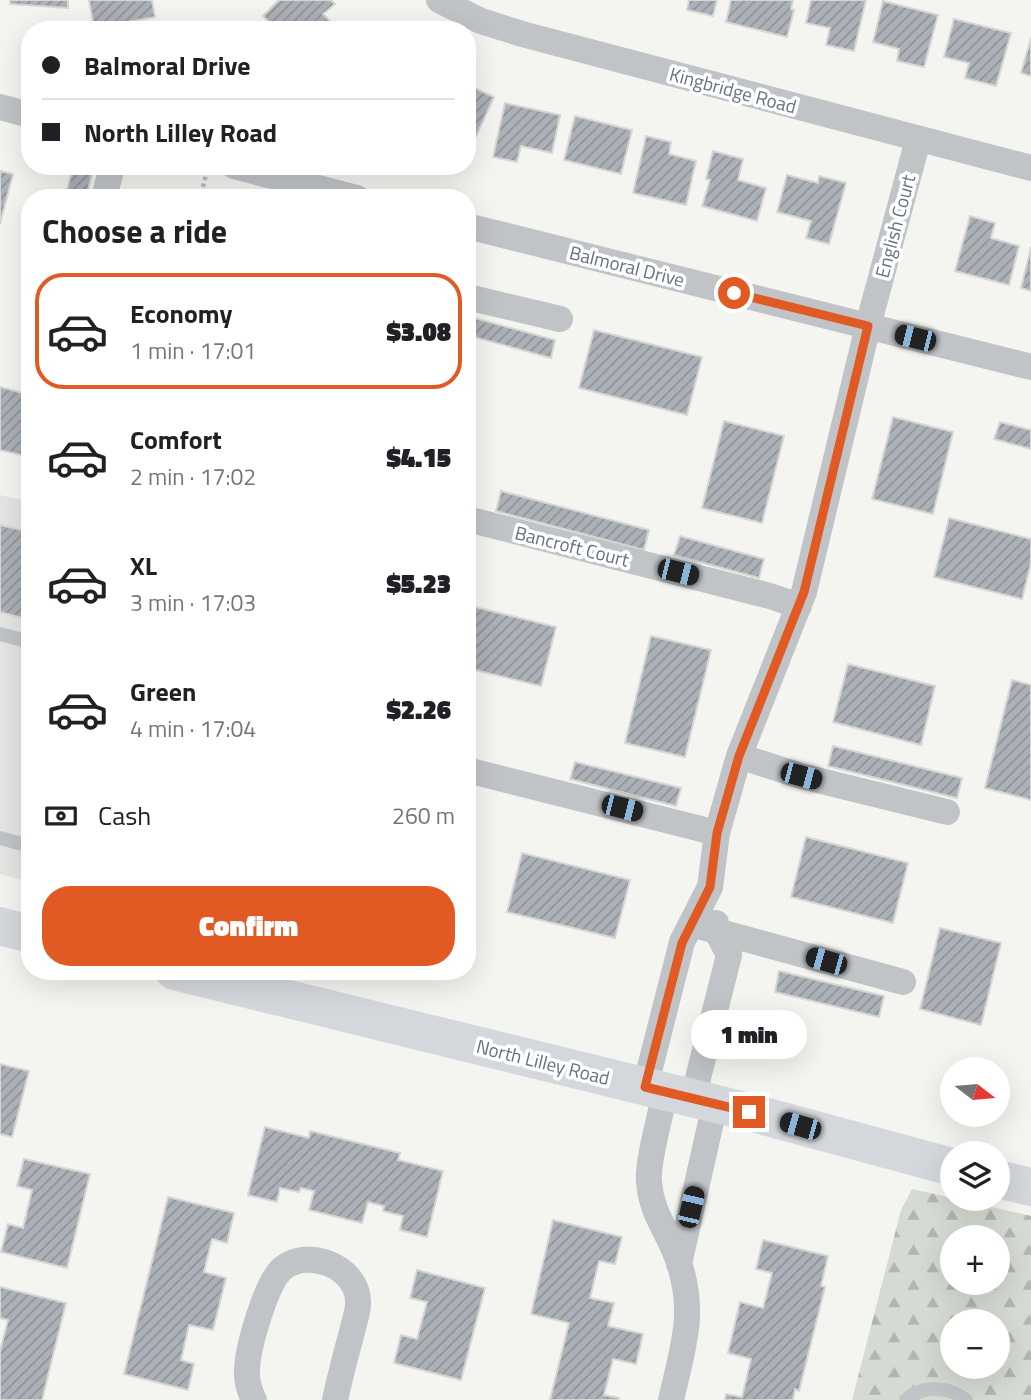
<!DOCTYPE html>
<html lang="en">
<head>
<meta charset="utf-8">
<style>
	body { margin:0; font-family:"Titillium Web",sans-serif; background:#f2f2f2; color:#202124; height:100vh; display:flex; flex-direction:column; font-size:26px; white-space:nowrap }
	* { box-sizing:border-box; margin:0 }
	p { font-size:23px; color:#757577 }
	.icon { flex:none; width:38px; height:38px; fill:none; stroke:currentColor; stroke-width:2; stroke-linecap:round; stroke-linejoin:round }
	.map { position:relative; flex:1; overflow:hidden }
	.side { position:absolute; left:21px; top:189px; width:455px; height:791px; display:flex; flex-direction:column; background:#fff; border-radius:28px; box-shadow:0 7px 28px #0002 }
	.side>* { flex:none }
	.hud { position:absolute; left:21px; top:21px; width:455px; height:154px; border-radius:28px; box-shadow:0 7px 28px #0002; display:grid; align-content:center; height:154px; padding:0 21px; background:#fff }
	.needle { width:46px; rotate:106deg }
	.tools { position:absolute; left:940px; top:1057px; display:grid; gap:14px }
	.tools a { display:grid; place-items:center; width:70px; height:70px; border-radius:50%; background:#fff; box-shadow:0 7px 28px #0002; font-size:35px }
	.end { position:absolute; width:32px; height:32px; margin:-16px; border:9px solid #e15a24; background:#fff; box-shadow:0 0 0 4px #fff }
	.from { border-radius:50% }
	.bubble { position:absolute; height:49px; border-radius:24px; background:#fff; box-shadow:0 7px 28px #0002; font-size:23px; font-weight:800; line-height:49px; text-align:center }
	.car { position:absolute; width:21px; height:42px; margin:-21px -10px; border-radius:9px; box-shadow:0 0 5px 2px #0007; background:linear-gradient(#222 24%,#8ab4d8 0 40%,#222 0 76%,#8ab4d8 0 86%,#222 0) }
	.hud b { display:flex; align-items:center; gap:24px; height:66px; font-size:26px }
	.hud b+b { border-top:2px solid #e0e0e0 }
	.hud i { width:18px; height:18px; background:#202124 }
	ul { padding:0; list-style:none }
	li { display:flex; align-items:center; gap:21px; height:116px; margin:0 14px 10px; padding:0 7px; border:4px solid transparent; border-radius:28px }
	li div { flex:1 }
	li b { display:block; font-size:26px }
	li em { font-style:normal; font-weight:800 }
	li.current { border-color:#e15a24 }
	li>.icon { width:63px; height:63px; stroke-width:1.5 }
	h2 { padding:0 21px; font-size:32px; line-height:84px }
	.pay { display:flex; align-items:center; gap:18px; height:77px; padding:0 21px; font-size:26px }
	.pay p { margin-inline-start:auto }
	.button { display:flex; gap:14px; margin-top:auto; padding:14px 21px }
	.button a { flex:1; height:80px; border-radius:28px; background:#e15a24; color:#fff; font-size:28px; font-weight:800; line-height:80px; text-align:center }
	.map>svg:first-child { display:block }
</style>
</head>
<body>
<div class="map">
<svg width="1031" height="1400" viewBox="0 0 1031 1400">
	<defs>
		<pattern id="forest-firs" width="22" height="20" patternUnits="userSpaceOnUse" patternTransform="scale(1.75)"><rect width="22" height="20" fill="#d5dbd2"/><path d="M5 1l3.5 6h-7zM16 11l3.5 6h-7z" fill="#b0b6b0"/></pattern>
		<pattern id="building-hatch" width="6" height="6" patternUnits="userSpaceOnUse" patternTransform="scale(1.75)"><rect width="6" height="6" fill="#abb1b7"/><path d="M-1 1l2-2M0 6l6-6M5 7l2-2" fill="none" stroke="#8f949a"/></pattern>
	</defs>
	<rect width="100%" height="100%" fill="#f4f5f1"/>
	<path fill="#e5e6e4" d="M0,495L30,502V882L0,874Z"/>
	<path fill="url(#forest-firs)" fill-rule="evenodd" d="M912,1189L1031,1216V1400H852L901,1210ZM952,1237H998V1283H952ZM952,1321H998V1367H952Z"/>
	<path fill="url(#building-hatch)" stroke="#d6d6d3" stroke-width="2" d="M10,0H68V8L10,4Z
		M89,0H152L155,17L94,28Z
		M279,0H331L335,4L323,14L339,30H277L263,16Z
		M689,0H717L713,16L687,10Z
		M731,0H793L791,9L794,10L787,37L726,22Z
		M811,0H866L854,51L826,45L830,28L806,23Z
		M883,1L938,15L924,67L897,61L899,49L873,42Z
		M954,19L1011,33L996,86L965,78L969,63L944,57Z
		M1031,38V76L1021,73Z
		M468,85L494,97L467,156V87Z
		M505,103L560,115L552,153L521,146L517,162L493,157Z
		M575,116L632,130L621,174L564,160Z
		M646,136L671,142L669,154L696,161L686,205L633,193Z
		M713,151L743,159L738,180L766,188L757,221L702,206L710,180L706,179Z
		M73,166H94L86,198H65Z
		M0,171L13,174L0,224Z
		M787,175L818,183L819,176L846,183L829,244L806,238L811,221L777,212Z
		M970,216L995,223L991,238L1019,246L1009,285L955,271Z
		M1031,247V291L1021,288Z
		M467,316L555,340L551,358L467,335Z
		M594,330L702,357L687,415L579,388Z
		M0,387L30,395V457L0,450Z
		M893,417L953,432L933,514L872,499Z
		M724,421L784,436L762,523L702,508Z
		M1000,422L1031,430V449L994,439Z
		M501,491L649,530L644,550L496,511Z
		M949,518L1031,539V563L1022,599L934,577Z
		M0,525L30,532V620L0,612Z
		M680,536L764,559L759,578L674,555Z
		M467,605L556,627L541,686L467,668Z
		M651,636L711,650L685,757L625,743Z
		M848,664L935,686L921,745L833,722Z
		M1012,680L1031,685V800L985,788Z
		M833,746L962,778L957,798L828,766Z
		M575,762L681,788L676,806L570,779Z
		M806,837L908,863L893,923L791,897Z
		M522,853L630,880L615,938L507,912Z
		M940,928L1001,943L981,1025L920,1009Z
		M779,971L884,996L879,1017L775,992Z
		M0,1064L29,1071L12,1137L0,1134Z
		M265,1127L309,1138L310,1131L400,1153L398,1160L443,1171L427,1237L400,1230L403,1216L383,1211L384,1206L368,1202L362,1223L309,1210L314,1191L301,1188L299,1192L280,1188L277,1202L248,1195Z
		M24,1159L90,1174L67,1268L1,1252L8,1224L23,1228L32,1190L17,1186Z
		M168,1197L234,1213L227,1243L212,1239L204,1272L226,1278L213,1330L189,1325L181,1360L194,1364L188,1390L124,1374Z
		M553,1220L622,1237L615,1264L599,1261L590,1298L614,1303L608,1326L643,1334L636,1364L613,1359L604,1395L619,1398L618,1400H550L569,1323L531,1314Z
		M763,1240L828,1256L821,1286L825,1287L799,1391L795,1389L793,1400H725L726,1394L742,1397L751,1359L728,1353L740,1302L763,1308L772,1273L756,1269Z
		M417,1270L485,1288L461,1380L394,1363L401,1335L417,1339L427,1302L410,1298Z
		M0,1287L66,1303L42,1400H0V1351L8,1320L0,1318Z"/>
	<g fill="none" stroke-linecap="round" stroke-linejoin="round">
		<path stroke="#babcbe" stroke-width="4.5" stroke-dasharray="3.5 3.5" stroke-linecap="butt" d="M203,187L207,170"/>
		<path stroke="#c0c4c7" stroke-width="14" d="M0,634L30,642
			M0,838L30,846
			M906,1400C922,1385 949,1386 966,1400"/>
		<path stroke="#c0c4c7" stroke-width="26" d="M439,0L481,21L522,34L1031,168
			M0,107L30,115
			M234,166L357,198
			M104,198L112,166
			M467,226L1031,367
			M467,297L560,319
			M872,311L918,140
			M467,519L770,596L799,606
			M739,756L801,776L947,812
			M467,770L717,833
			M691,924L903,982
			M645,1087L682,942L710,887L717,833L739,756L804,592L868,326
			M665,1092C661,1115 647,1161 649,1182C651,1212 667,1230 677,1257C697,1311 683,1347 671,1400
			M693,1098L729,955L717,932L716,923
			M679,1264L715,1104
			M254,1400C249,1390 246,1380 247,1369C248,1347 266,1282 283,1268C308,1248 356,1266 358,1300C359,1310 354,1322 352,1332C346,1354 340,1377 335,1400"/>
		<path stroke="#d4d8dc" stroke-width="38" d="M0,926L30,934
			M174,971L749,1112L952,1167
			M998,1179L1031,1187"/>
	</g>
	<g fill="none" stroke-linecap="round" stroke-linejoin="round">
		<path stroke="#e15a24" stroke-width="9" d="M734,293L868,326L804,592L739,756L717,833L710,887L682,943L645,1087L749,1112"/>
	</g>
	<g text-anchor="middle" stroke-width="7" stroke-linejoin="round" paint-order="stroke">
		<g font-size="19" fill="#647382" stroke="#fff">
			<text transform="translate(733 90) rotate(15)" y="7">Kingbridge Road</text>
			<text transform="translate(895 226) rotate(-75)" y="7">English Court</text>
			<text transform="translate(627 266) rotate(14)" y="7">Balmoral Drive</text>
			<text transform="translate(572 546) rotate(14)" y="7">Bancroft Court</text>
			<text transform="translate(543 1062) rotate(14)" y="7">North Lilley Road</text>
		</g>
	</g>
</svg>
<div class="tools">
<a><svg class="needle" viewBox="-14 -14 28 28"><path d="M0-13l5 13h-10z" fill="#e53935"/><path d="M0 13l5-13h-10z" fill="#757577"/></svg></a>
<a><svg class="icon" aria-label="layers" viewBox="0 0 24 24"><path d="M12 4l9 5-9 5-9-5zM3 14l9 5 9-5"/></svg></a>
<a>+</a>
<a>−</a>
</div>
<i class="end from" style="left:734px;top:293px"></i>
<i class="end" style="left:749px;top:1112px"></i>
<div class="bubble" style="left:691px;top:1010px;width:116px">1 min</div>
<i class="car" style="left:915px;top:338px;rotate:284deg"></i>
<i class="car" style="left:678px;top:572px;rotate:104deg"></i>
<i class="car" style="left:801px;top:776px;rotate:105deg"></i>
<i class="car" style="left:622px;top:808px;rotate:104deg"></i>
<i class="car" style="left:826px;top:961px;rotate:286deg"></i>
<i class="car" style="left:800px;top:1126px;rotate:286deg"></i>
<i class="car" style="left:691px;top:1207px;rotate:13deg"></i>
<div class="hud">
<b><i class="from"></i>Balmoral Drive</b>
<b><i></i>North Lilley Road</b>
</div>
<section class="side">
<h2>Choose a ride</h2>
<ul>
<li class="current"><svg class="icon" aria-label="car" viewBox="0 0 24 24"><path d="M5 17H2v-5l4-1 3-4h7l3 4 3 1v5h-3M9 17h6M6 11h13"/><circle cx="7" cy="17" r="2"/><circle cx="17" cy="17" r="2"/></svg><div><b>Economy</b><p>1 min · 17:01</p></div><em>$3.08</em></li>
<li><svg class="icon" aria-label="car" viewBox="0 0 24 24"><path d="M5 17H2v-5l4-1 3-4h7l3 4 3 1v5h-3M9 17h6M6 11h13"/><circle cx="7" cy="17" r="2"/><circle cx="17" cy="17" r="2"/></svg><div><b>Comfort</b><p>2 min · 17:02</p></div><em>$4.15</em></li>
<li><svg class="icon" aria-label="car" viewBox="0 0 24 24"><path d="M5 17H2v-5l4-1 3-4h7l3 4 3 1v5h-3M9 17h6M6 11h13"/><circle cx="7" cy="17" r="2"/><circle cx="17" cy="17" r="2"/></svg><div><b>XL</b><p>3 min · 17:03</p></div><em>$5.23</em></li>
<li><svg class="icon" aria-label="car" viewBox="0 0 24 24"><path d="M5 17H2v-5l4-1 3-4h7l3 4 3 1v5h-3M9 17h6M6 11h13"/><circle cx="7" cy="17" r="2"/><circle cx="17" cy="17" r="2"/></svg><div><b>Green</b><p>4 min · 17:04</p></div><em>$2.26</em></li>
</ul>
<div class="pay"><svg class="icon" aria-label="cash" viewBox="0 0 24 24"><path d="M3 7h18v10H3z"/><circle cx="12" cy="12" r="2"/></svg>Cash<p>260 m</p></div>
<div class="button"><a>Confirm</a></div>
</section>
</div>
</body>
</html>
